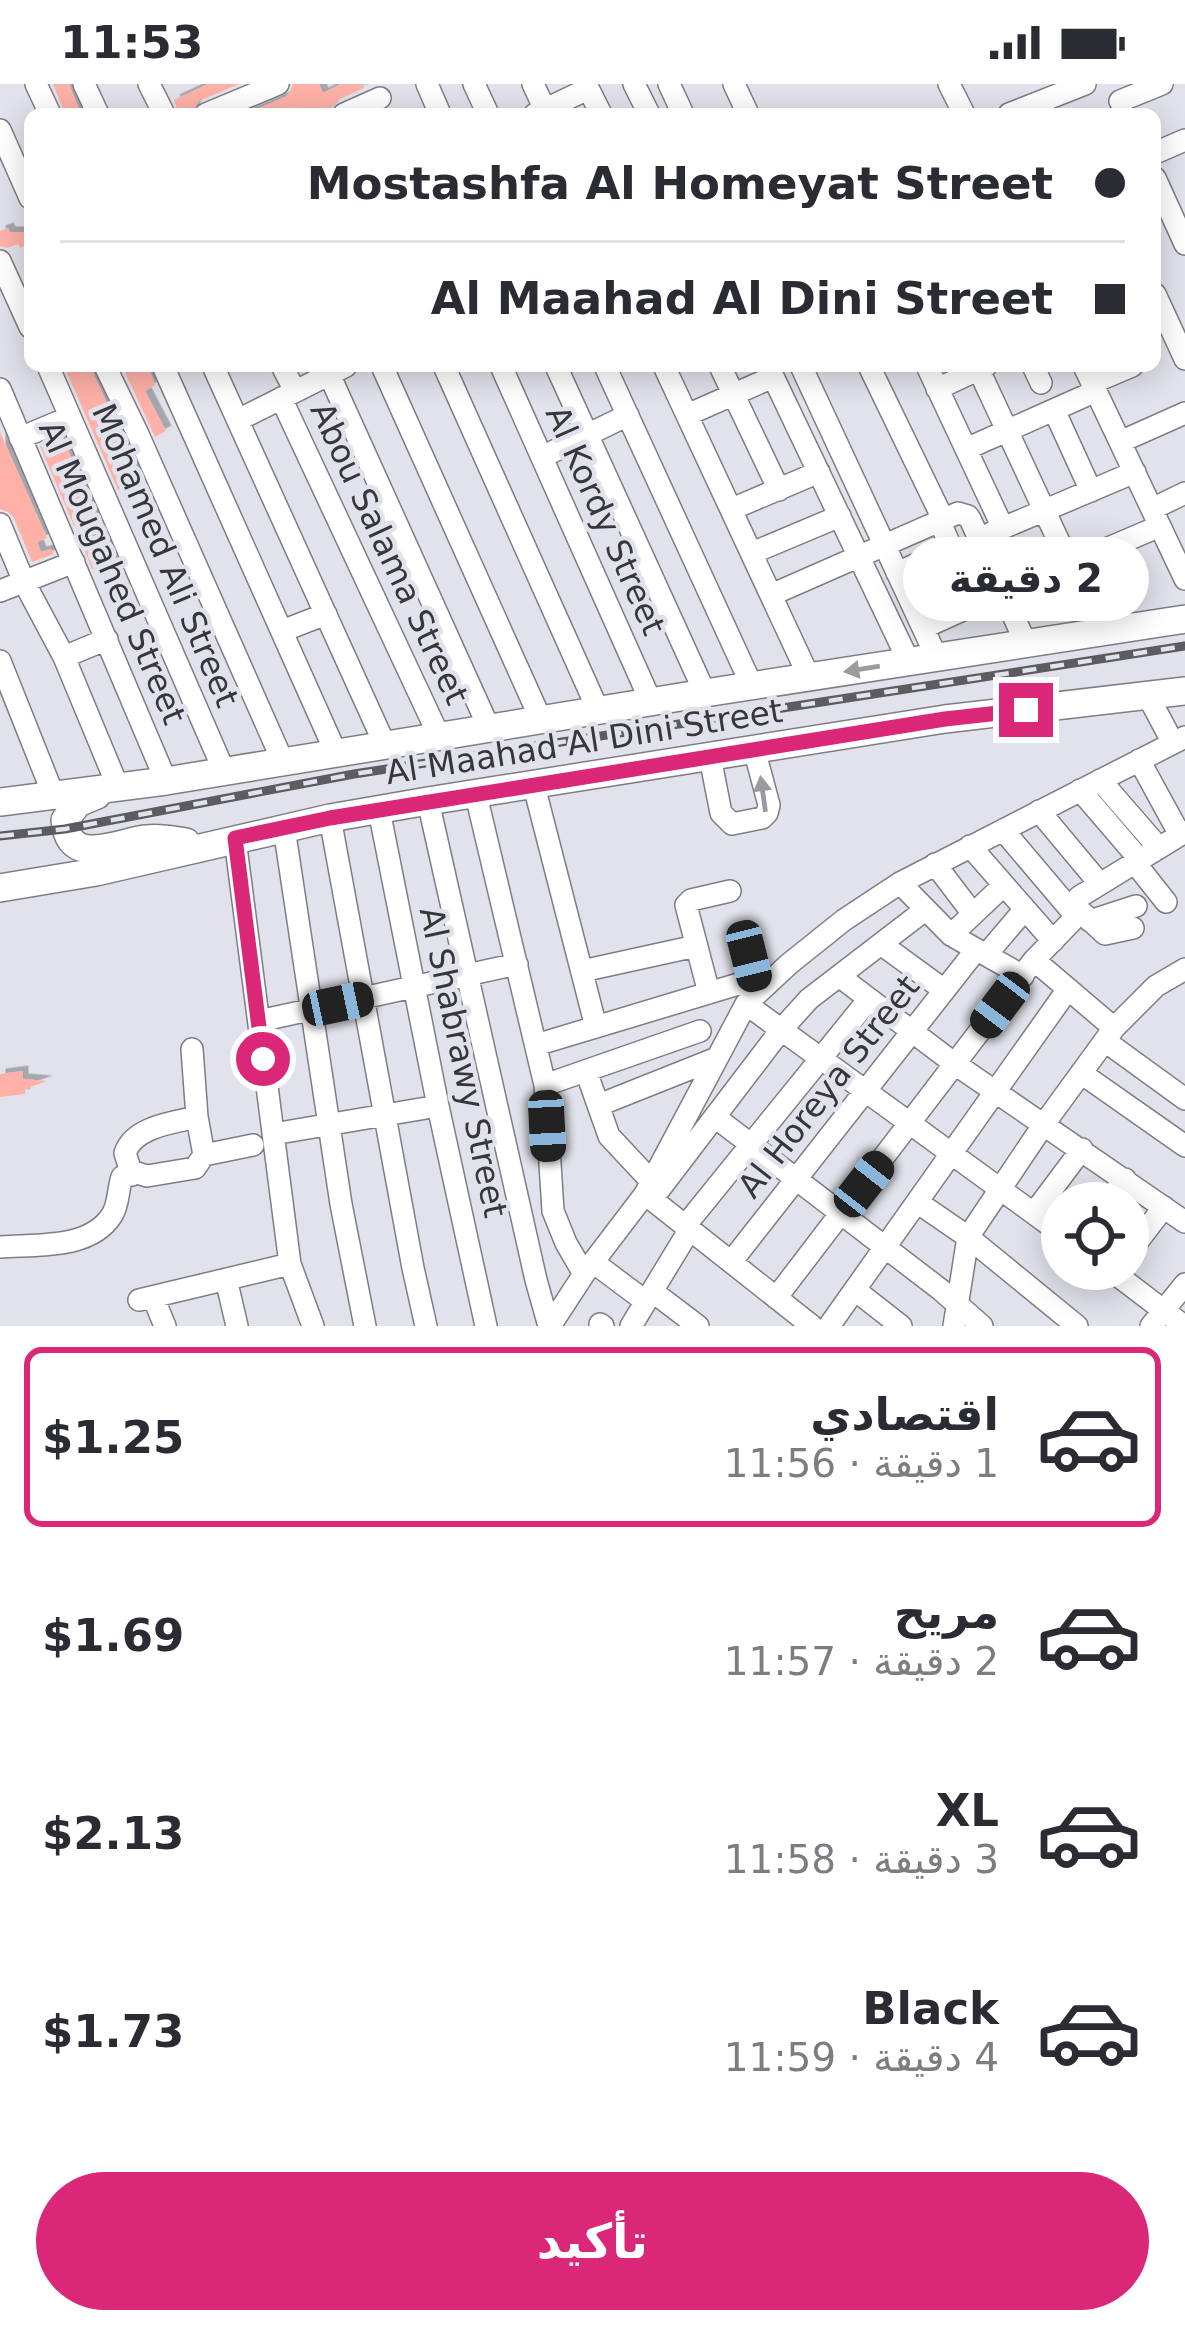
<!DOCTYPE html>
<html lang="ar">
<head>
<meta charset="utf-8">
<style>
	body { margin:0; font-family:"DejaVu Sans",Cairo,sans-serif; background:#f7f7f7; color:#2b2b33; direction:rtl; height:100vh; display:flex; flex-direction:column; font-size:45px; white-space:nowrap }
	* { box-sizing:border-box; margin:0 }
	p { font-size:39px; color:#7c7c81 }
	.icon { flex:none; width:66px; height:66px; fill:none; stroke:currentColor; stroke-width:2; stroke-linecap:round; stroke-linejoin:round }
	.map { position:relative; height:1242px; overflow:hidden; direction:ltr }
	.drawer { display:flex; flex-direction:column; background:#fff; flex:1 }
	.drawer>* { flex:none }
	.banner { position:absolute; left:24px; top:24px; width:1137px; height:264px; border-radius:18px; box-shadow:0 6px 30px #0003; direction:rtl; display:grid; align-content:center; height:264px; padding:0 36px; background:#fff }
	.buttons { position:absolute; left:1041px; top:1098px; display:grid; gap:24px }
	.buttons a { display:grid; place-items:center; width:108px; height:108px; border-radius:50%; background:#fff; box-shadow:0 6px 30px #0003; font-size:60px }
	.end { position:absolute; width:54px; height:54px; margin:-27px; border:15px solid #db2777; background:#fff; box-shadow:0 0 0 6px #fff }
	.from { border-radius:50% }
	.bubble { position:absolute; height:84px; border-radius:42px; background:#fff; box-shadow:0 6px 30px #0003; font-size:39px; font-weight:600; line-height:84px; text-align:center; direction:rtl }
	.car { position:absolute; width:36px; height:72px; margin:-36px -18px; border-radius:15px; box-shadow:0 0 9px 3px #0007; background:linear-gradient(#222 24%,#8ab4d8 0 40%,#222 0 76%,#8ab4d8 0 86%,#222 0) }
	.banner b { display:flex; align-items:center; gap:42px; height:114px; font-size:45px }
	.banner b+b { border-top:3px solid #e1e1e2 }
	.banner i { width:30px; height:30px; background:#2b2b33 }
	ul { padding:21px 0 0; list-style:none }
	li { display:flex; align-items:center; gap:36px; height:180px; margin:0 24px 18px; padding:0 12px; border:6px solid transparent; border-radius:18px }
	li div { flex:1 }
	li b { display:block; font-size:45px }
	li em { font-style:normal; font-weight:600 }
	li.active { border-color:#db2777 }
	li>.icon { width:108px; height:108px; stroke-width:1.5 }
	.action { display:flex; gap:24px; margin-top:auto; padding:24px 36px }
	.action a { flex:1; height:138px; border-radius:72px; background:#db2777; color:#fff; font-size:48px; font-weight:600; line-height:138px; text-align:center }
	.status { display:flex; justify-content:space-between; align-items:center; height:84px; padding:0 60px; background:#fff; direction:ltr }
	.status svg { height:33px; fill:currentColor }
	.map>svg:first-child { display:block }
</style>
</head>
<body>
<div class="status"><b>11:53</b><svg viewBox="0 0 49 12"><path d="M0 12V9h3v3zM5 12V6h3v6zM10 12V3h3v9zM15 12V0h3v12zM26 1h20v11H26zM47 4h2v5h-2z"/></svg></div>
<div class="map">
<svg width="1185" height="1242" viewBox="0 0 1185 1242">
	<defs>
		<filter id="shadow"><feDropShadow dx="5.5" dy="-5.5" stdDeviation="0" flood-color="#0004"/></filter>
	</defs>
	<rect width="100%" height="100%" fill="#e2e2ec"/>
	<path fill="#ffb1a7" filter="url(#shadow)" d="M53,0H69L81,30H65Z
		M208,0H239L199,17L191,30H179L174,16Z
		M293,0H319L323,9L341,0H363L364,4L338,16L329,27L323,30H294L291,23L278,30H245L285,13L290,8Z
		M8,144L10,148H30V159L20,164L18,160L7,164L0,162V147Z
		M64,282H90L140,393L118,406Z
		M122,282H132L135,288L149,285L155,301L145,307L166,347L155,353Z
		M0,348L47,454L37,458L41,468L51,465L54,470L32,478L14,434L8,428L0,425Z
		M62,352L97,433L74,442L40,362Z
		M105,451L124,494L115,496L109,478L92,485L81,457Z
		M23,987V995L47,997L25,1005V1010L0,1013V990Z"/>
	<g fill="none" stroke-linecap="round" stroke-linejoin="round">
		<defs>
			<path id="minor" d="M36,0L50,30
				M84,0L98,30
				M149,0L164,30
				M427,0L440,30
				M474,0L488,30
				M533,0L547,30
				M586,0L601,30
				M634,0L649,30
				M669,0L683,30
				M734,0L748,30
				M949,0L964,30
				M1120,17L1162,0
				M206,30L278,0
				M344,30L380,14
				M535,30L588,5
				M1009,30L1085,0
				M0,46L30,114
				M1155,69L1185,56
				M1155,94L1185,160
				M0,177L30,243
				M1155,210L1185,275
				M48,282L224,687
				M105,282L137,348L283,678
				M163,282L336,669
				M213,282L385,661
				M282,282L295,307
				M382,282L541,636
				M444,282L598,626
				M501,282L651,618
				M556,282L705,609
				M605,282L752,602
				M664,282L809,593
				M720,282L779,406
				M768,282L909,578
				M801,282L937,574
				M869,282L943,435
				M927,282L1003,444
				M977,282L1101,548
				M1033,282L1041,299
				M1084,282L1185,495
				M329,290L489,644
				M1092,299L1132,282
				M0,305L166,697
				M937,305L986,282
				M281,314L439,652
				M1054,326L1091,407
				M687,331L773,293
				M238,336L346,282
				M20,354L70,333
				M1120,358L1185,329
				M966,365L1096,307
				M542,373L628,331
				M732,425L819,388
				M1152,425L1185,409
				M0,440L24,498L64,573L118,703
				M991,449L1135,388
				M752,469L840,432
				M897,489L952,464
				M0,507L74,478
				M1003,509L1160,442
				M771,511L958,429L968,432L971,437L1026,560
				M911,517L965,493
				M923,544L976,520L939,436
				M282,547L326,530
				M64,573L107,555
				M0,577L53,710
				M1148,612L1173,659
				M710,673L721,729L732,740L762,734L767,729L769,721L754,665
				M1139,676L1180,751
				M1100,696L1159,764
				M534,702L596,943
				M1080,706L1140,776
				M476,711L545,1001L553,1127L566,1159L584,1190
				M428,717L536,1196L549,1242
				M379,726L438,1022L486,1242
				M1039,727L1100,800
				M330,734L413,1184L426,1242
				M284,744L341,1120L365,1242
				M1003,746L1075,831
				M235,755L290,1180L313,1242
				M970,762L1053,857
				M1135,779L1166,818
				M935,780L973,830
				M900,799L951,851L1023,892
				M1076,823L1105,850L1133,844
				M1090,837L1136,822
				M951,851L1004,801
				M881,860L944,906
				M986,871L1025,825
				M1034,876L1114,944
				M582,887L696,862
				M839,892L955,980L1185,1138
				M709,909L686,821L691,816L730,807
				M746,920L1062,1150
				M259,937L517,880
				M1105,957L1185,1015
				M536,961L755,895
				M192,965L197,1033L204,1071
				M586,987L609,1052L652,1098
				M1081,989L1185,1062
				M545,1001L700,947
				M599,1021L717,974
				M715,1033L941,1206L982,1242
				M273,1050L438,1022
				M132,1091L125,1069C134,1043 171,1039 197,1033
				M659,1106L781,946L809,915L925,826
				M645,1110L812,1242
				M917,1118L968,1153L1077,1242
				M1106,1119L1125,1095
				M1034,1129L1082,1065
				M685,1142L869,915
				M0,1163C36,1160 90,1166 112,1131C119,1120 118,1104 122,1093L137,1089L147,1092L195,1084L204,1071L253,1061
				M1128,1170L1164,1123
				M593,1178L645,1217
				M731,1178L976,866
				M1109,1185L1184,1242
				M226,1195L237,1242
				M855,1206L901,1242
				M652,1207L698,1242
				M153,1213L165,1242
				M776,1214L1034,876L1072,837L1079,813L1185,748
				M139,1216L290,1180
				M600,1240L603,1242
				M550,1242L584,1190L645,1110L746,920L789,880L844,836L900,799L1185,653
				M631,1242L690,1145
				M829,1242L1068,905
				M954,1242L968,1153L1044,1040L1114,944L1156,902L1185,885
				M1151,1242L1185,1200"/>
			<path id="major" d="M97,711L78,719L65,736C68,785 118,758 146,755C160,753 173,756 186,758
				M0,718L166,697L705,609L1185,535
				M0,804L96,788L330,734L428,717L945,635L1185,607"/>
		</defs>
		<use href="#minor" stroke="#7e7d86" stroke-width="24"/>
		<use href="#major" stroke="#7e7d86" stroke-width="30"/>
		<use href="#minor" stroke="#fff" stroke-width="21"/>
		<use href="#major" stroke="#fff" stroke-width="27"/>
		<defs>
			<path id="rail" d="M0,752L65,745L354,690L1185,562"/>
		</defs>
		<use href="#rail" stroke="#5b5b60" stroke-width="9"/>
		<use href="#rail" stroke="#e2e2ec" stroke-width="4.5" stroke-dasharray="14" stroke-linecap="butt"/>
	</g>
	<defs><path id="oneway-solid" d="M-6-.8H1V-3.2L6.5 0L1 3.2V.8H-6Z" transform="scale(3)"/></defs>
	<g fill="#9b9b9d">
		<use href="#oneway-solid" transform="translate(862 585) rotate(171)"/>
		<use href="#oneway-solid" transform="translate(763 710) rotate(-98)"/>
	</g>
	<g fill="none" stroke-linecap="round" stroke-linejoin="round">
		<path stroke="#db2777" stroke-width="15" d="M263,975L235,754L330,734L945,635L1026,626"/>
	</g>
	<g text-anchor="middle" stroke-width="9" stroke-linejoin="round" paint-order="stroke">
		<g font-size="33" fill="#37373b" stroke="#e2e2ec">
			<text transform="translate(606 436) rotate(66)" y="12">Al Kordy Street</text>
			<text transform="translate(390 469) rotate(65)" y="12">Abou Salama Street</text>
			<text transform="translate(166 471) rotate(67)" y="12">Mohamed Ali Street</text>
			<text transform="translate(113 488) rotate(67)" y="12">Al Mougahed Street</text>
			<text transform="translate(584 657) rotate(-9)" y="12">Al Maahad Al Dini Street</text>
			<text transform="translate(464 978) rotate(78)" y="12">Al Shabrawy Street</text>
			<text transform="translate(828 1002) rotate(-52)" y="12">Al Horeya Street</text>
		</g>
	</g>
</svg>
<div class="buttons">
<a><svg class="icon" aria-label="locate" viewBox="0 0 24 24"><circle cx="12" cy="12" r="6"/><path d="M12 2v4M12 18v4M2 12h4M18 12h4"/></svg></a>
</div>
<i class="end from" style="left:263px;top:975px"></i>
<i class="end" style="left:1026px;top:626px"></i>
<div class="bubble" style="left:903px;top:453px;width:246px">2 دقيقة</div>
<i class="car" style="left:749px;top:872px;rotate:166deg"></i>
<i class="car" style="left:338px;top:920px;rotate:78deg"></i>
<i class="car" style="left:1000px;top:921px;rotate:217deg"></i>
<i class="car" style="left:547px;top:1042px;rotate:177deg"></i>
<i class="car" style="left:864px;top:1100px;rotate:38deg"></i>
<div class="banner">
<b><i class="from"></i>Mostashfa Al Homeyat Street</b>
<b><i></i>Al Maahad Al Dini Street</b>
</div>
</div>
<section class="drawer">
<ul>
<li class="active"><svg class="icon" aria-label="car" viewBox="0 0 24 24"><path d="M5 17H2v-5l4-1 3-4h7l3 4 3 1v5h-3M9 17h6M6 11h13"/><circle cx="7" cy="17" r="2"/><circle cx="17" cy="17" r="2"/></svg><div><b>اقتصادي</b><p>1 دقيقة · 11:56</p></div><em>$1.25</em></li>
<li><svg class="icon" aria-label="car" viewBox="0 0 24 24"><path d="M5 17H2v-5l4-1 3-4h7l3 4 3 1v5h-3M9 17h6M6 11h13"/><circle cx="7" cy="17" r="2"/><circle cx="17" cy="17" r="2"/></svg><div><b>مريح</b><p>2 دقيقة · 11:57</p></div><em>$1.69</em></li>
<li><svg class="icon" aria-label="car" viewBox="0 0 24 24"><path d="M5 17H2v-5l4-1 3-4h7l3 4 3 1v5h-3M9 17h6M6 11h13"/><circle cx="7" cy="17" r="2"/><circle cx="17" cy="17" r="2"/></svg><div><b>XL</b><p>3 دقيقة · 11:58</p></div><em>$2.13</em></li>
<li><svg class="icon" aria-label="car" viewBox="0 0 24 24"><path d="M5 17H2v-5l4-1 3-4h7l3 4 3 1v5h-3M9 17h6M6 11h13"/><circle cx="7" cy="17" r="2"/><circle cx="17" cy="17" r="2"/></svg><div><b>Black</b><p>4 دقيقة · 11:59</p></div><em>$1.73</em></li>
</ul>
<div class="action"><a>تأكيد</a></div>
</section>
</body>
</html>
